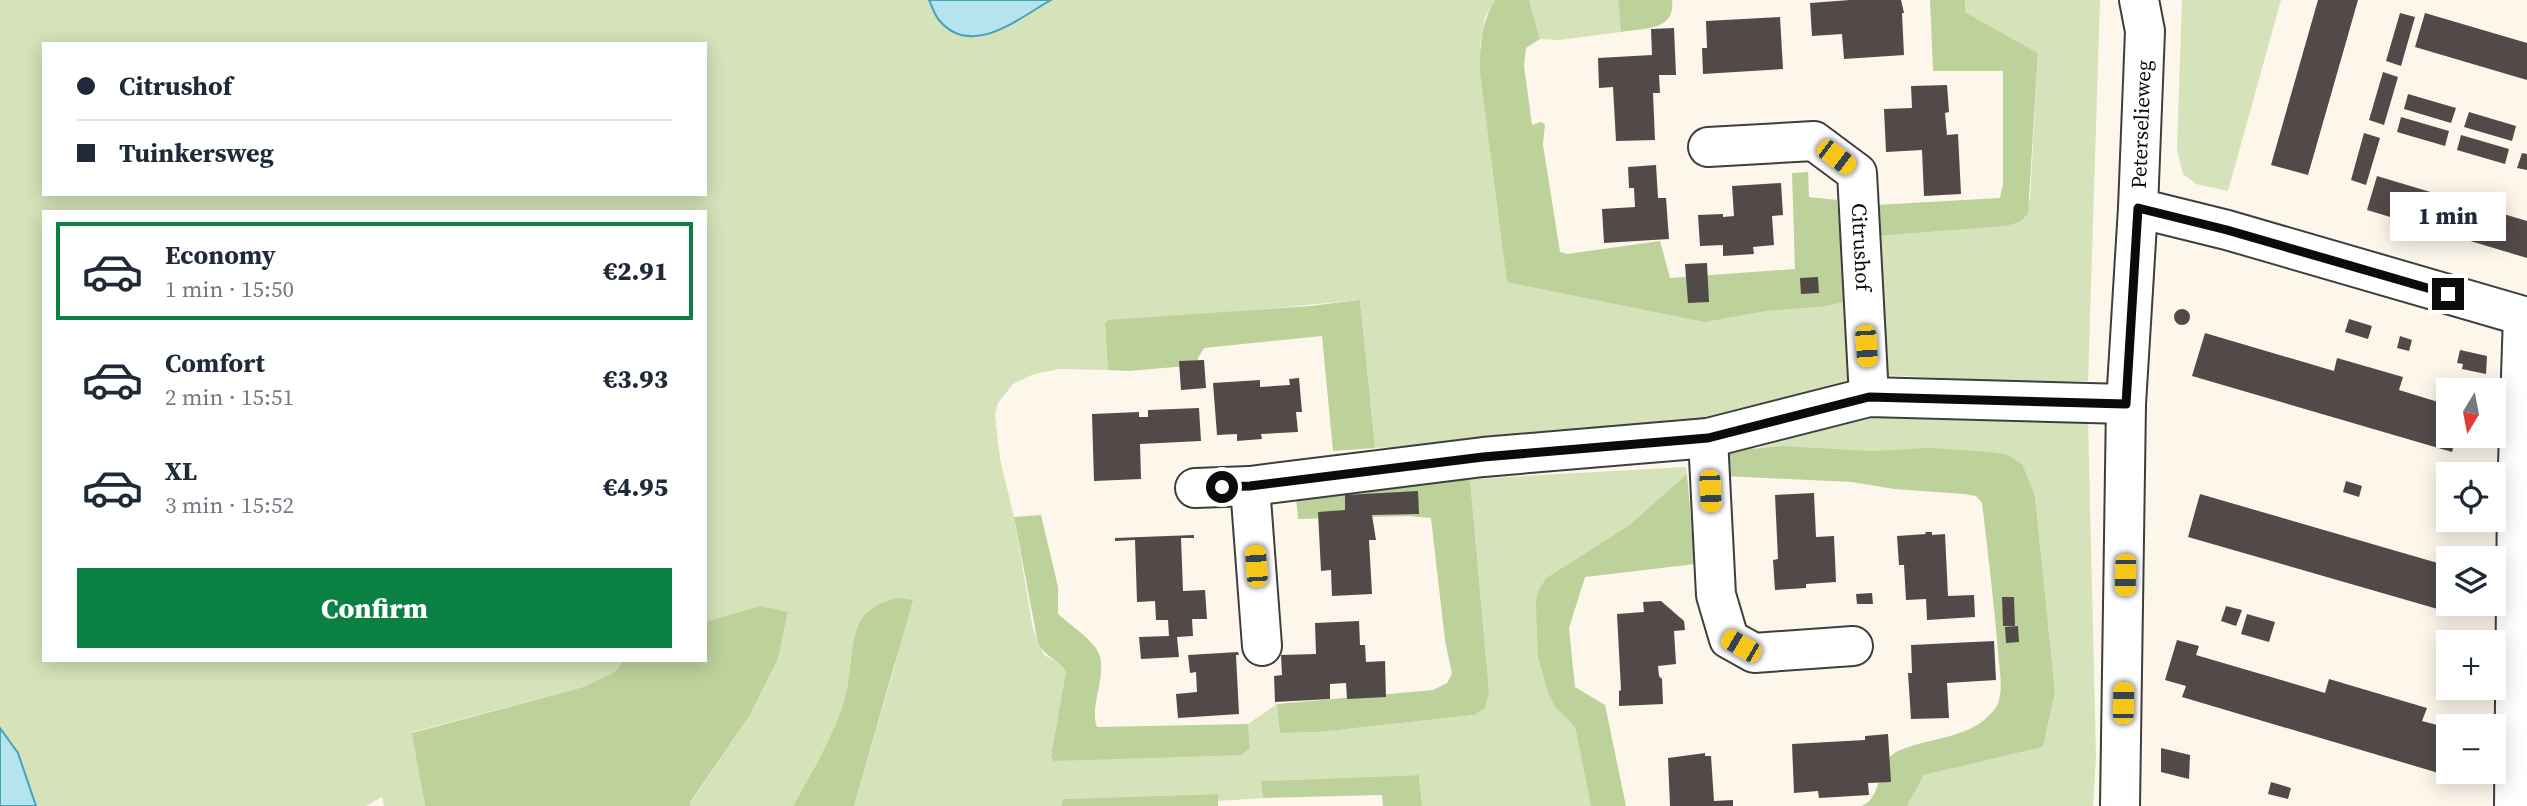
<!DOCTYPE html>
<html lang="en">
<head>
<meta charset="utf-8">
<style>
	body { margin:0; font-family:"Source Serif 4",serif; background:#f6f6f7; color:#1f2937; height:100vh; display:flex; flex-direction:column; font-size:26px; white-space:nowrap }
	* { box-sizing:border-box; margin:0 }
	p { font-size:23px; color:#747a83 }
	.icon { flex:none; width:38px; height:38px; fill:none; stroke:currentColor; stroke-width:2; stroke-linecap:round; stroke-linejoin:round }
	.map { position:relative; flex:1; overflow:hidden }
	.panel { position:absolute; left:42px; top:210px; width:665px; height:452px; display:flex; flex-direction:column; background:#fff; border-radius:0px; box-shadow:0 4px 18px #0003 }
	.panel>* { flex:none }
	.top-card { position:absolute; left:42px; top:42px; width:665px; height:154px; border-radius:0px; box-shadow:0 4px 18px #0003; display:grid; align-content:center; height:154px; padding:0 35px; background:#fff }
	.needle { width:46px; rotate:190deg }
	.buttons { position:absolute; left:2436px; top:378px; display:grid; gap:14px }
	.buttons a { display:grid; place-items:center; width:70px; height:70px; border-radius:0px; background:#fff; box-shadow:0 4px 18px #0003; font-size:35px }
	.end { position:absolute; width:32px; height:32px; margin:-16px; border:9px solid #0b0b0b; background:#fff; box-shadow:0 0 0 4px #fff }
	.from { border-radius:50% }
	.bubble { position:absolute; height:49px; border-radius:0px; background:#fff; box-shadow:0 4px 18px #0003; font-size:23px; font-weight:800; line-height:49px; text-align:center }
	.car { position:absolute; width:21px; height:42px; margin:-21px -10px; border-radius:9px; box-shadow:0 0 5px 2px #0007; background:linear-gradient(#f5c518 24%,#345 0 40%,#f5c518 0 76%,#345 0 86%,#f5c518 0) }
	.top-card b { display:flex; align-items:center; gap:24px; height:66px; font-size:26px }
	.top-card b+b { border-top:2px solid #e0e1e3 }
	.top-card i { width:18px; height:18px; background:#1f2937 }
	ul { padding:12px 0 0; list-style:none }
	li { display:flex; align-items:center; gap:21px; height:98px; margin:0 14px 10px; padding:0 21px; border:4px solid transparent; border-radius:0px }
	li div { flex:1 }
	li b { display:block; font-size:26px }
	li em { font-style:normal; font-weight:800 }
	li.selected { border-color:#0b8043 }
	li>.icon { width:63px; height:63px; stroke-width:1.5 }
	.cta { display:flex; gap:14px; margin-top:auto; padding:14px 35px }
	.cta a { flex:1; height:80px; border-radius:0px; background:#0b8043; color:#fff; font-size:28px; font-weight:800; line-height:80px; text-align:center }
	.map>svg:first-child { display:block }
</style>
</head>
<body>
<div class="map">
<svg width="2527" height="806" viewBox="0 0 2527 806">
	<rect width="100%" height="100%" fill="#fdf6eb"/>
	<path fill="#d6e2b9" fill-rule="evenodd" d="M0,0H929L939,20L976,38L995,32L1051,0H1495L1485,17L1480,45L1507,282L1765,311L1821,307L1845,302L1849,385L1668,430L1375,448L1360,300L1105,324L1108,370L1059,369L1034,374L1013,384L998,403L995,415L1000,459L1014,517L1033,629L1044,655L1061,664L1066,671L1051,756L1053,761L1250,748L1248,724L1277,704L1280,733L1319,732L1475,715L1489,691L1470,479L1686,467L1687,474L1628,526L1546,578L1538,635V657L1555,707L1575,727L1591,806H1422L1419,775L1261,781L1263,798L1218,801L1217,794L1063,799L1061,806H854L896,662L858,625L846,696L835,730L793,806H690L691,802L750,715L778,659L788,613L760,606L705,622V212H44V660H624L615,672L583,687L413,732L425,806H384L382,797L366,806H36L18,753L0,728ZM44,44H705V194H44Z
		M1529,0H1618L1621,32L1559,40L1540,39Z
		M1965,0H2100L2088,381L2027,382L1884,375L1877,236L2006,226L2030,200L2038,53L1965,12Z
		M2182,0H2281L2228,191L2196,184L2183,174L2177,150Z
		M1885,416L2088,420L2096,756L2093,806H1907L1924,775L2043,747L2055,692L2035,496L1875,451L1783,446L1757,448L1843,423Z"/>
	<path fill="#bdd19a" d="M1495,0H1529L1540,39L1526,48L1524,66L1532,125L1541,122L1545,124L1543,145L1560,252L1567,254L1660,241L1670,278L1795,269L1792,173L1808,172L1809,197L1837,200L1845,302L1821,307L1765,311L1705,322L1507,282L1480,72C1480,45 1481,23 1495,0Z
		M1618,0H1672C1676,31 1644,28 1621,32Z
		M1930,0H1965V12L2038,53L2028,214L2019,222L2006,226L1877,236L1875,205L2000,198L2003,184V71H1933Z
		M1360,300L1375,448L1333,451L1322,336L1204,348L1198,358V365L1129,371L1108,370L1105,324L1108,320L1310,306Z
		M1783,446L1875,451L1928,448L1990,452L2008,455L2022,464L2035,496L2055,692L2043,747L1924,775L1907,806H1861C1884,798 1875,762 1898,751C1925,739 1959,739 1983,721C1989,716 1998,707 1999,700C2003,685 1999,667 1998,652C1994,602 1988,553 1982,503L1976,496L1964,494L1894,489L1852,482L1723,476L1720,456L1750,449Z
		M1687,474L1695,564L1585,577L1569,628L1575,687L1605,705L1626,806H1591L1575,727L1555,707L1548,692L1538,657L1536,602L1538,592L1546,578L1628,526Z
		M1470,479L1489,691L1485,708L1474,715L1319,732L1280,733L1277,704L1433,690L1447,683L1452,674L1445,640L1431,518L1408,516L1298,519L1295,487Z
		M1041,515L1058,587V614C1069,624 1085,634 1095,647C1112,669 1088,703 1097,727L1248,724L1250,748L1241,755L1053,761L1051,756L1066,671C1057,658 1046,658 1038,643L1014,517Z
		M899,598L913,600L854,806H793C812,771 834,737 845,698C851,679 851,639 859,624C866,609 883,601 899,598Z
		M760,606L788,612L778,659L750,715L691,801L690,806H425L412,733L583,687L615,672L624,660H705V622Z
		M1419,775L1422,806H1383L1382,795L1263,798L1261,781Z
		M1218,794V806H1061L1063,799Z"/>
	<path fill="#b5e3ee" stroke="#45a3bc" stroke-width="2" d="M929,0H1051C1019,18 971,59 939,20C934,14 932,6 929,0Z
		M0,728L18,753L36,806H0Z"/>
	<path fill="#524a48" d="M1850,0H1901L1904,13H1902L1904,55L1844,59L1842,34L1812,36L1810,3Z
		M2318,0H2358L2308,175L2271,165Z
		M2400,13L2415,17L2401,66L2386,61Z
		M2425,13L2527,43V80L2415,47Z
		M1780,17L1783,69L1703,74L1702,48H1707L1706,21Z
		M1674,28L1676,75H1659L1660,93H1653L1655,140L1616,141L1613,87L1599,88L1598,58L1652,55L1651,29Z
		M2383,72L2398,77L2384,125L2369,120Z
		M1947,85L1949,112L1945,113L1947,135L1958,134L1961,194L1924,196L1922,150L1886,152L1884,109L1912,108L1911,86Z
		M2408,94L2456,108L2451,123L2404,109Z
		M2469,112L2516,126L2512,141L2464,127Z
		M2401,117L2449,131L2445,146L2397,132Z
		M2364,133L2380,138L2366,185L2351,180Z
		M2461,135L2509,149L2505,164L2457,150Z
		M2522,153L2527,154V170L2517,168Z
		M1656,165L1658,198H1666L1669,239L1604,243L1602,209L1635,207L1634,188H1629L1628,167Z
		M2377,176L2527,221V258L2367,210Z
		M1781,183L1783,215L1772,216L1774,245L1753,247L1754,254L1723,256V245L1700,246L1698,215L1723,214V217L1734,216L1732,186Z
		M1707,263L1709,302L1688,303L1685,264Z
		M1818,277L1819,293L1801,294L1800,278Z
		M2174 317a8 8 0 1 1 16 0a8 8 0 1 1-16 0Z
		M2349,319L2372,326L2368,339L2345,332Z
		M2205,333L2334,371L2337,358L2403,377L2399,390L2448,405V436H2456L2452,452L2192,376Z
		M2400,336L2412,340L2409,351L2397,348Z
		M2460,350L2487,356L2486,374L2462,369L2463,364L2457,363Z
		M1204,360L1206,388L1181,390L1179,361Z
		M1299,378L1302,412H1296L1298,432L1261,434L1262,439L1237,441V434L1217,435L1213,383L1260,380V387L1290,385L1289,379Z
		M1199,408L1201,441L1140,444L1141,479L1094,481L1092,414L1139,412V417H1148V410Z
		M2346,481L2362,486L2359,497L2343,492Z
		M1418,491L1419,514L1372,515L1376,540H1369L1372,594L1332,596L1331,570L1321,571L1318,512L1345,510V495Z
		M1814,493L1816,537L1834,536L1836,582L1806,584V588L1775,590L1773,560L1778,559L1775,495Z
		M2200,494L2448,566V604H2450L2448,612L2188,537Z
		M1925,532H1932V535L1945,534L1948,596L1974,595L1975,617L1927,620L1926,599L1906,600L1904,565H1899L1897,536L1926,534Z
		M1194,535V538H1181L1183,591L1205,590L1207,619H1192L1193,636L1177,637L1179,657L1141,659L1139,637L1169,636L1168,620H1156L1155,601L1137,602L1135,540L1115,541V538Z
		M1872,593L1873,604H1857L1856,594Z
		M2002,597H2014L2015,626H2003Z
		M1661,601L1684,621L1685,630L1674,631L1676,664L1658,666L1659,676L1662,679L1663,704L1619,706V691L1621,690L1617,614L1644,612L1643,602Z
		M2226,606L2242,610L2236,626L2221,621Z
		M2247,614L2275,622L2269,642L2241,634Z
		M1359,621L1360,645H1365L1366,662L1385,661L1386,697L1347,699L1346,683L1330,684V699L1275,702L1274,676L1282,675L1281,655L1316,654L1315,623Z
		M2018,626L2019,642L2006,643L2005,627Z
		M2177,640L2199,646L2196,655L2325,693L2329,679L2427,708L2422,721L2448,728V754L2442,774L2182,697L2186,686L2165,680Z
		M1994,641L1996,680L1947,683L1949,718L1911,719L1908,673H1912L1911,645Z
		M1238,652L1239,655H1236L1239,714L1178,718L1176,694L1197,692L1196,672L1190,673L1188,655Z
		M2448,681V688H2464L2461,697L2444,692Z
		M1888,734L1891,782L1868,783L1869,795L1819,798L1818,791L1794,793L1792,744L1865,740V736Z
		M2161,748L2190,755L2189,779L2161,772Z
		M1705,753V756H1711L1714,801L1733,800V806H1670L1668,758Z
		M2271,782L2291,788L2288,799L2268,794Z"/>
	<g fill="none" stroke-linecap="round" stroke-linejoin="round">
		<defs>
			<g id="minor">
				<path id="s1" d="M1708,147L1814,141L1857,173L1869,397"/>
				<path d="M2138,208L2227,230L2527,317"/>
				<path d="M1708,438L1716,595L1729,639L1754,653L1853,646"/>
				<path d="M1250,486L1262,646"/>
				<path d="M1195,488L1250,486L1483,457L1708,438L1869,397L2126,404"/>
				<path id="s2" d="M2120,806L2126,404L2138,208L2145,31L2139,0"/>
				<path d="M2514,806L2517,494L2523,316"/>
			</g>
		</defs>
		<use href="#minor" stroke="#3e3e3e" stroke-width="42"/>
		<use href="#minor" stroke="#fff" stroke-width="38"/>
	</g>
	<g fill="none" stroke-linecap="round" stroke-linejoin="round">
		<path stroke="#0b0b0b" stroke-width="9" d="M1222,487L1250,486L1483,457L1708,438L1869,397L2126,404L2138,208L2227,230L2448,294"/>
	</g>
	<g text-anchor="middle" stroke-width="7" stroke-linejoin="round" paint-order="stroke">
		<g font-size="21" fill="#0b0b0b" stroke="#fff">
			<text dy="7" stroke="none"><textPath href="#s2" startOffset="682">Peterselieweg</textPath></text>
			<text dy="7" stroke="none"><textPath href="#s1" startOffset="234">Citrushof</textPath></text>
		</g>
	</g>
</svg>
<div class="buttons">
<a><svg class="needle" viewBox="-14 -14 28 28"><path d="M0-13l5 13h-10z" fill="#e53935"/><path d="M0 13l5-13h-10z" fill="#747a83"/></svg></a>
<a><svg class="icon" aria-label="locate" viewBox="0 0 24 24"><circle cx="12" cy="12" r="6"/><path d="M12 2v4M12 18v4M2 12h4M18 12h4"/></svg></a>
<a><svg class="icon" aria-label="layers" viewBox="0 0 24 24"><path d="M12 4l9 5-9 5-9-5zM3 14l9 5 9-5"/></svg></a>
<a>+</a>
<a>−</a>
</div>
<i class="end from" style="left:1222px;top:487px"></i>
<i class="end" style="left:2448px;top:294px"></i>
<div class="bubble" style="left:2390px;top:192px;width:116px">1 min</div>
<i class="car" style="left:1836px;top:157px;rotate:127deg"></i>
<i class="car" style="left:1866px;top:346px;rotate:176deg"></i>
<i class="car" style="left:1710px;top:491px;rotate:177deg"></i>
<i class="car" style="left:1256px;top:566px;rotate:356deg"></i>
<i class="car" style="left:2125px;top:575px;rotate:181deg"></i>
<i class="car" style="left:1741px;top:646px;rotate:300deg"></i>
<i class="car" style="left:2123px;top:703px;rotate:1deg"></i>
<div class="top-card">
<b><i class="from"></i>Citrushof</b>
<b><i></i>Tuinkersweg</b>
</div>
<section class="panel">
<ul>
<li class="selected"><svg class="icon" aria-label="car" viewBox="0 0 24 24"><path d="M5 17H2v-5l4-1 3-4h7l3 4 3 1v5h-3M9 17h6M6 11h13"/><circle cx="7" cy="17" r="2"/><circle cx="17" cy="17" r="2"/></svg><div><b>Economy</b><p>1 min · 15:50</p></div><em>€2.91</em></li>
<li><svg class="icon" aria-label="car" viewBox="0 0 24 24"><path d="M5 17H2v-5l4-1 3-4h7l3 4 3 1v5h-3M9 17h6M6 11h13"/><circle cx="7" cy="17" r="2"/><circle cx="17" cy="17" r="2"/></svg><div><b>Comfort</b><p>2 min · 15:51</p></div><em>€3.93</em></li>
<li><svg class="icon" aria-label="car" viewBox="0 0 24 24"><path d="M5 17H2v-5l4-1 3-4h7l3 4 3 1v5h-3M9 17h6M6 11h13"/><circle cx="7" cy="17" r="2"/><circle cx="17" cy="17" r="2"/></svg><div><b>XL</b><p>3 min · 15:52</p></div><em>€4.95</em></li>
</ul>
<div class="cta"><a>Confirm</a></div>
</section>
</div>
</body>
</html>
